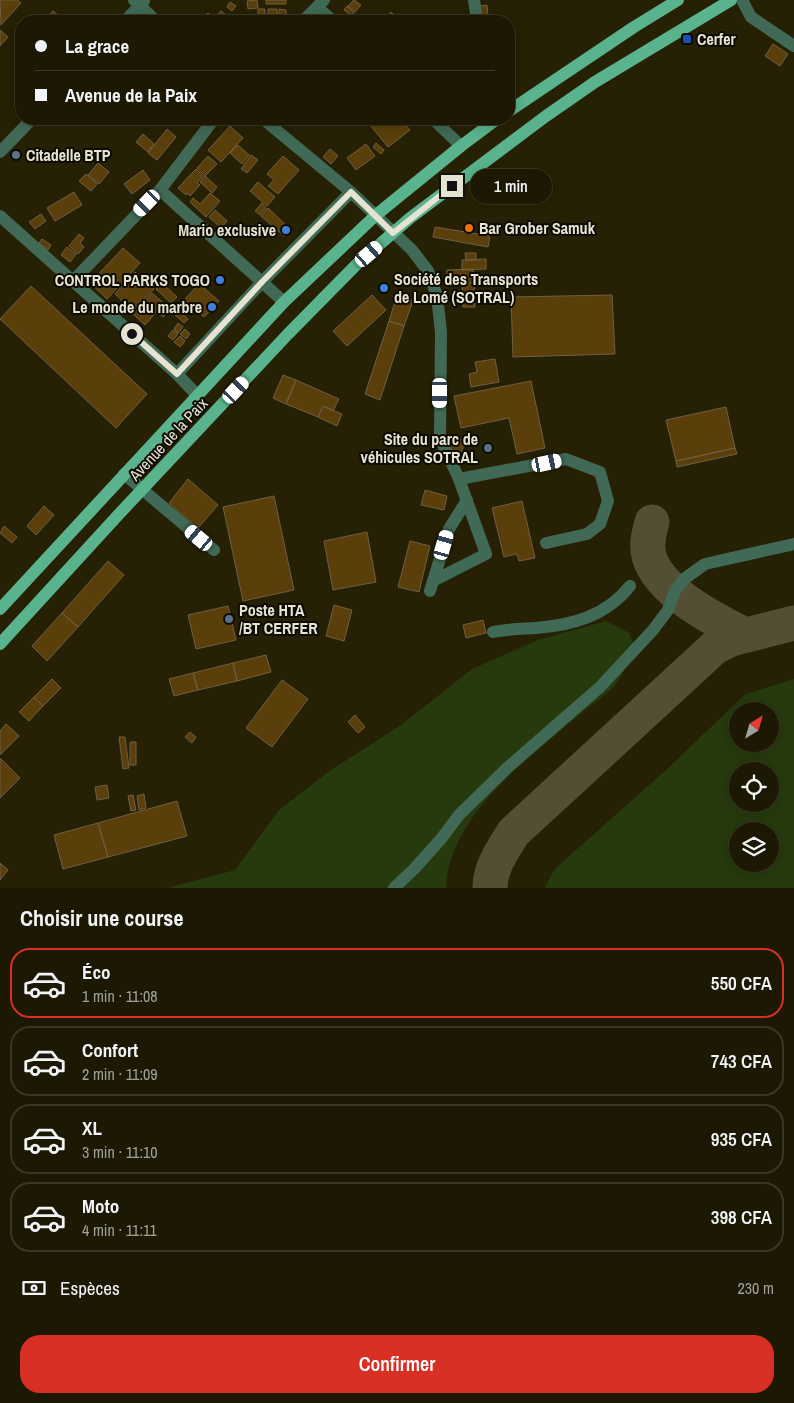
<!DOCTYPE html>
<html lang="fr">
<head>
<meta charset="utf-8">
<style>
	body { margin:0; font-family:"Archivo Narrow",sans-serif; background:#25210d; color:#f1f3f6; height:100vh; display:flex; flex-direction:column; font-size:19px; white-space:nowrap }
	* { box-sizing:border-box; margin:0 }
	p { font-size:16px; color:#a0a09a }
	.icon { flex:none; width:28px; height:28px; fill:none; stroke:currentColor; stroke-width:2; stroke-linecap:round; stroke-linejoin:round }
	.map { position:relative; height:888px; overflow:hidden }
	.drawer { display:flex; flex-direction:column; background:#1c1803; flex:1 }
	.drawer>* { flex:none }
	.banner { position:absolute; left:15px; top:15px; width:500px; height:110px; border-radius:20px; box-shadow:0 2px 12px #0003,0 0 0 1px #3a3725; display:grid; align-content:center; height:110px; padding:0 20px; background:#1c1803 }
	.needle { width:32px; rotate:37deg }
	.controls { position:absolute; left:729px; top:702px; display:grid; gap:10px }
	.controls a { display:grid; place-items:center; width:50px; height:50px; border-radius:50%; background:#1c1803; box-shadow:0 2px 12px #0003,0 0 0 1px #3a3725; font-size:25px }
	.end { position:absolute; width:22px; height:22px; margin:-11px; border:6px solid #e6e3d2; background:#111; box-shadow:0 0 0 2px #111 }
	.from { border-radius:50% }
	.bubble { position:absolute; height:35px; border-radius:18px; background:#1c1803; box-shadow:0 2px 12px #0003,0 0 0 1px #3a3725; font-size:16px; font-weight:600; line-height:35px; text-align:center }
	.car { position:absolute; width:15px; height:30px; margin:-15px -8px; border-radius:6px; box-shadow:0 0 4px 1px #0007; background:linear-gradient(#fff 24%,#345 0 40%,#fff 0 76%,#345 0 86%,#fff 0) }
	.banner b { display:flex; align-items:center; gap:18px; height:48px; font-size:19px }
	.banner b+b { border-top:1px solid #3a3725 }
	.banner i { width:12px; height:12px; background:#f1f3f6 }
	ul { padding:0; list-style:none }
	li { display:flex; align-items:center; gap:15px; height:70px; margin:0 10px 8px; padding:0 10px; border:2px solid #3a3725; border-radius:20px }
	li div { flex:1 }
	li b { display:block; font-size:19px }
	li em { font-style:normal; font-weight:600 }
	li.on { border-color:#d93025 }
	li>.icon { width:45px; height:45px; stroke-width:1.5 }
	h2 { padding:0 20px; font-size:22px; line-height:60px }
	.pay { display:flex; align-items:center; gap:12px; height:55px; padding:0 20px; font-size:19px }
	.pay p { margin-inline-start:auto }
	.cta { display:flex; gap:10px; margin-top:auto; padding:10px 20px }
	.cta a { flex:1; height:58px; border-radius:20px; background:#d93025; color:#fff; font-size:20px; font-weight:600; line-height:58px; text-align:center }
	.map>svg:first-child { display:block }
</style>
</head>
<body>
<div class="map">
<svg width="794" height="888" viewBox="0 0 794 888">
	<rect width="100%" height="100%" fill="#262004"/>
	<path fill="#263a0d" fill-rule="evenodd" d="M606,621L629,633L635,647C629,658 624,674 616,684C608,694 588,707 578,716C527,759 449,816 446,888H167L235,870L279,810L328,772L401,725L472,669L538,640Z
		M794,679V888H545L552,873L559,865L666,770L739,700L746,694ZM738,711H770V744H738ZM738,771H770V804H738ZM738,831H770V864H738Z"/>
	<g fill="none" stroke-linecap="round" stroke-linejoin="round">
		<path stroke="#544e35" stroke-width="35" d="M652,522C649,533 646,544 649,556C659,592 715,620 745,635
			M490,888C490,867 503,850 513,833L715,647L731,639L794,623"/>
	</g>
	<path fill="#5a3f0b" stroke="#705f44" d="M0,0H17L21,3L1,25Z
		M257,0L258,8L248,9L247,1Z
		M266,0H286V4H266Z
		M354,0L361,5L355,12L348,6Z
		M230,2L236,6L232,11L227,7Z
		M487,5L488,16L482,17L480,6Z
		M347,6L354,13L352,16L344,10Z
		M258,9H265V21H258Z
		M268,9H277L278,21H268Z
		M279,9L286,10L287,21H279Z
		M53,11L65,21H51L47,18Z
		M221,11L227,16L222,21L216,17Z
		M391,12L396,17L392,21L387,17Z
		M208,13L218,21H209L204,17Z
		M402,14L409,21H395Z
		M0,30L8,37L0,46Z
		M773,44L788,54L780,66L765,56Z
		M378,119H401L410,130L388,147L370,125Z
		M230,126L243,138L221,162L208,150Z
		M167,129L176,137L157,160L148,153Z
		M143,134L154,144L148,152L136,142Z
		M376,143L384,150L381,154L373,147Z
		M366,144L375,156L356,170L347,158Z
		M238,145L249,155L242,164L230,153Z
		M330,149L338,156L331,164L323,157Z
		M251,155L258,160L247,173L241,169Z
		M208,156L217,164L205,176L197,168Z
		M283,156L299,170L278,194L268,186L274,180L267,174Z
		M98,163L109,172L99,184L88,175Z
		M196,169L203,176L197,183L200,185L190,196L187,193L186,195L178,188Z
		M143,170L150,180L132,194L124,184Z
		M86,174L97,184L91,191L79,181Z
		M205,176L217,187L212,193L200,182Z
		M258,182L275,197L267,206L250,191Z
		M74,192L82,205L55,221L47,208Z
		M210,193L220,201L206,217L190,202L193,198L200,204Z
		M262,203L266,208L260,215L255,211Z
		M268,208L290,229L284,236L261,216Z
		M215,210L227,221L221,228L209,217Z
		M41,214L46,221L35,229L29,222Z
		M435,227L490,236L488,247L433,237Z
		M79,234L84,238L80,243L84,247L78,254L69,246Z
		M42,239L51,245L48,250L39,243Z
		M67,247L76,254L70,262L61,255Z
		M123,248L140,263L107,299L90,283Z
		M465,253H476V260H466Z
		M486,259V269L462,270V260Z
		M473,269L474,283L447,284V270Z
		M135,272L154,289L133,311L115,294Z
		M162,283L177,297L171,303L156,289Z
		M474,283L475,307H463L462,284Z
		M199,284L219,301L204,317L184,300Z
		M31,286L147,394L116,428L0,319Z
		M152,293L170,309L163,317L157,311L145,325L133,314Z
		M372,295L386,310L347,346L333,331Z
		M397,295L413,301L404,326L389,321Z
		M612,295L615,354L513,357L511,297Z
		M177,309L188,319L184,323L173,313Z
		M389,321L404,326L380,400L365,394Z
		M178,323L183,327L178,333L174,329Z
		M185,329L190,334L186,339L180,334Z
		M173,330L178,334L173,340L168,336Z
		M180,336L185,341L180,347L174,342Z
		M495,359L499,382L471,387L469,374L477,372L475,362Z
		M283,375L296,380L286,404L273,398Z
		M296,380L339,399L333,411L323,406L318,417L286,404Z
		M531,381L545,448L517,454L509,418L461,428L454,396Z
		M323,406L342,414L337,426L318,417Z
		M726,407L735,448L676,461L666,420Z
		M452,437L464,440L462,453L449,450Z
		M735,448L737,454L677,467L676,461Z
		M188,479L218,505L198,528L169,503Z
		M425,490L447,496L444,510L421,505Z
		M274,496L294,590L243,601L223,507Z
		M522,501L535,558L519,561L517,554L504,557L492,508Z
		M44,506L54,515L36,535L27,526Z
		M4,526L17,537L12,543L0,533Z
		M367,532L376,582L333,590L324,541Z
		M410,541L430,546L419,592L398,587Z
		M108,561L124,575L78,627L62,613Z
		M334,605L352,610L344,641L326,636Z
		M228,606L236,640L196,649L188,615Z
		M62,613L78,627L47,661L32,646Z
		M483,620L486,633L466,638L463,625Z
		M266,655L271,672L237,681L233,663Z
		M233,663L237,681L198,690L193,673Z
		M193,673L198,690L174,696L169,679Z
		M52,679L61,688L43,706L34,697Z
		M282,680L308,699L272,747L246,728Z
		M34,697L43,706L29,721L19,712Z
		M355,715L365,727L358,733L348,722Z
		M6,724L19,736L0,755V731Z
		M190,732L196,737L192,743L185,737Z
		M119,737H125L129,768L123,769Z
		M130,742H136V765H130Z
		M0,758L20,778L0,798Z
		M107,785L109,798L97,800L95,787Z
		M144,794L146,808L139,810L137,796Z
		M133,795L136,810L131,811L128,796Z
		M177,801L187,836L108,857L98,823Z
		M98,823L108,857L63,869L54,835Z
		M0,863L8,870L0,880Z"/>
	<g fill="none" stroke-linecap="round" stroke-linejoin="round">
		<path stroke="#406a56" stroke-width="12" d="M134,0L156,21
			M474,0L477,21
			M742,0L751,17L794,46
			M317,7L333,21
			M125,21L144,1
			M303,21L324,0
			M263,119L351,192L412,250L428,271L437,296L441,332L440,438L459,479L486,554L433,581
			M433,119L461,146
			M0,152L32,119
			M160,190L284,302
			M0,216L177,374L197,395
			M73,281L160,190L214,119
			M177,374L262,282L351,192
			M124,474L214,550
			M459,479L566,459L600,472L608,501L600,524L587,534L546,543
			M430,591L449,529L467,500
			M493,632C507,629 521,629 536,628C573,625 606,616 630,586
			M394,888L414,869L441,839L459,815L507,768L600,687L653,630L668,610L675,591L684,579L705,564L794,544"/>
		<path stroke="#59b38c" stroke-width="12" d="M509,111L634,27L678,0
			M0,609L284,302L376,215L461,146L497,119
			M0,644L120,513L288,334L357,264L410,218L546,116L595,82L731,0"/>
	</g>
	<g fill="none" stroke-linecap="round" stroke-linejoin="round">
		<path stroke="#e6e3d2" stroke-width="6" d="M132,334L177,374L262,282L351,192L393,233L452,186"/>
	</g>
	<rect fill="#1a4fb4" stroke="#0d0a02" stroke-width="2" x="682" y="34" width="10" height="10" rx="2.5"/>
	<g fill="#5c6f8a" stroke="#0d0a02" stroke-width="2">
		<circle cx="16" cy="155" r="5"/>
		<circle cx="488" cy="448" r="5"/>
		<circle cx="229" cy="619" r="5"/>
	</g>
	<circle fill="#e8710a" stroke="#0d0a02" stroke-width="2" cx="469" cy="228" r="5"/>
	<g fill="#3f7fe0" stroke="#0d0a02" stroke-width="2">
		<circle cx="286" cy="230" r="5"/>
		<circle cx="220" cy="280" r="5"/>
		<circle cx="384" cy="288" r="5"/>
		<circle cx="212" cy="307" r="5"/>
	</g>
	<g text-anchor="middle" stroke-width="4" stroke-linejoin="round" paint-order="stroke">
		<g font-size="16" font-weight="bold" fill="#e6e3d2" stroke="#0d0a02" text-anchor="start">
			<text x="697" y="45">Cerfer</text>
			<text x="26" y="161">Citadelle BTP</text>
			<text x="479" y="234">Bar Grober Samuk</text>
			<text x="276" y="236" text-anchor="end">Mario exclusive</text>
			<text x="394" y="285">Société des Transports<tspan x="394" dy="18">de Lomé (SOTRAL)</tspan></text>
			<text x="210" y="286" text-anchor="end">CONTROL PARKS TOGO</text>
			<text x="202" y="313" text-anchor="end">Le monde du marbre</text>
			<text x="478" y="445" text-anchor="end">Site du parc de<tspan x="478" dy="18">véhicules SOTRAL</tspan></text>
			<text x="239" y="616">Poste HTA<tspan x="239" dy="18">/BT CERFER</tspan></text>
		</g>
		<g font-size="16" fill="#e6e3d2" stroke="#0d0a02">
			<text transform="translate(168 439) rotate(-47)" y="6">Avenue de la Paix</text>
		</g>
	</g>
</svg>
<div class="controls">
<a><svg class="needle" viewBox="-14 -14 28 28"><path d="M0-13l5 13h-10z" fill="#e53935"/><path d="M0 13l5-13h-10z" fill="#a0a09a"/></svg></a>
<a><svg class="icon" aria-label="locate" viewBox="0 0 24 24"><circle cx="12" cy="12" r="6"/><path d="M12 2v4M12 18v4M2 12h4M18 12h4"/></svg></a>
<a><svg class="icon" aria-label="layers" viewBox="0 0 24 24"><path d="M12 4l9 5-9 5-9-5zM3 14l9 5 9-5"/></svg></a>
</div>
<i class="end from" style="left:132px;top:334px"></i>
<i class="end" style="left:452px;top:186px"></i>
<div class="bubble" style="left:470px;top:169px;width:82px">1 min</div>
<i class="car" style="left:147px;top:203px;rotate:224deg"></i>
<i class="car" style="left:369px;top:254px;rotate:49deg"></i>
<i class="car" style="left:236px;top:390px;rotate:43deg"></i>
<i class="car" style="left:440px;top:393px;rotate:180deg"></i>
<i class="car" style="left:547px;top:463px;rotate:78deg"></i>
<i class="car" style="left:199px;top:538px;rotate:310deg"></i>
<i class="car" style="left:444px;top:545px;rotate:16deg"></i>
<div class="banner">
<b><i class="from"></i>La grace</b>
<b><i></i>Avenue de la Paix</b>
</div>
</div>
<section class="drawer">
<h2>Choisir une course</h2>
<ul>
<li class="on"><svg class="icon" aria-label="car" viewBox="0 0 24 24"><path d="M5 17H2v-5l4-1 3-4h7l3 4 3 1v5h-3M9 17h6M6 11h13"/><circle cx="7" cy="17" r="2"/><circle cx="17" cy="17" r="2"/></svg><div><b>Éco</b><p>1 min · 11:08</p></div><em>550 CFA</em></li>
<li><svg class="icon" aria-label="car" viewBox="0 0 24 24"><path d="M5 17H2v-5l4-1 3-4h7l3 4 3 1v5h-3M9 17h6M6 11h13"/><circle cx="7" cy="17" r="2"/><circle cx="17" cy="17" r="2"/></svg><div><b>Confort</b><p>2 min · 11:09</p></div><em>743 CFA</em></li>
<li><svg class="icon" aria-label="car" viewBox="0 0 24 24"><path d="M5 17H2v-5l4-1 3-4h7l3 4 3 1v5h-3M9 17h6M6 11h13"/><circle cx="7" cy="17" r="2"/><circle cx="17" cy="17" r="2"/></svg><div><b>XL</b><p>3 min · 11:10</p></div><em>935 CFA</em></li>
<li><svg class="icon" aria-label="car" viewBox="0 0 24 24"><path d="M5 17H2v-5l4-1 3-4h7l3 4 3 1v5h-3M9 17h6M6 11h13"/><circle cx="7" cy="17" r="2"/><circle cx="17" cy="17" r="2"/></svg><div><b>Moto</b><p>4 min · 11:11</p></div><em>398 CFA</em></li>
</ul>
<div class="pay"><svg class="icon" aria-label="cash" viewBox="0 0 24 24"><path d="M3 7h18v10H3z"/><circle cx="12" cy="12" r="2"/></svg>Espèces<p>230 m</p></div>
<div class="cta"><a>Confirmer</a></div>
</section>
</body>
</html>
